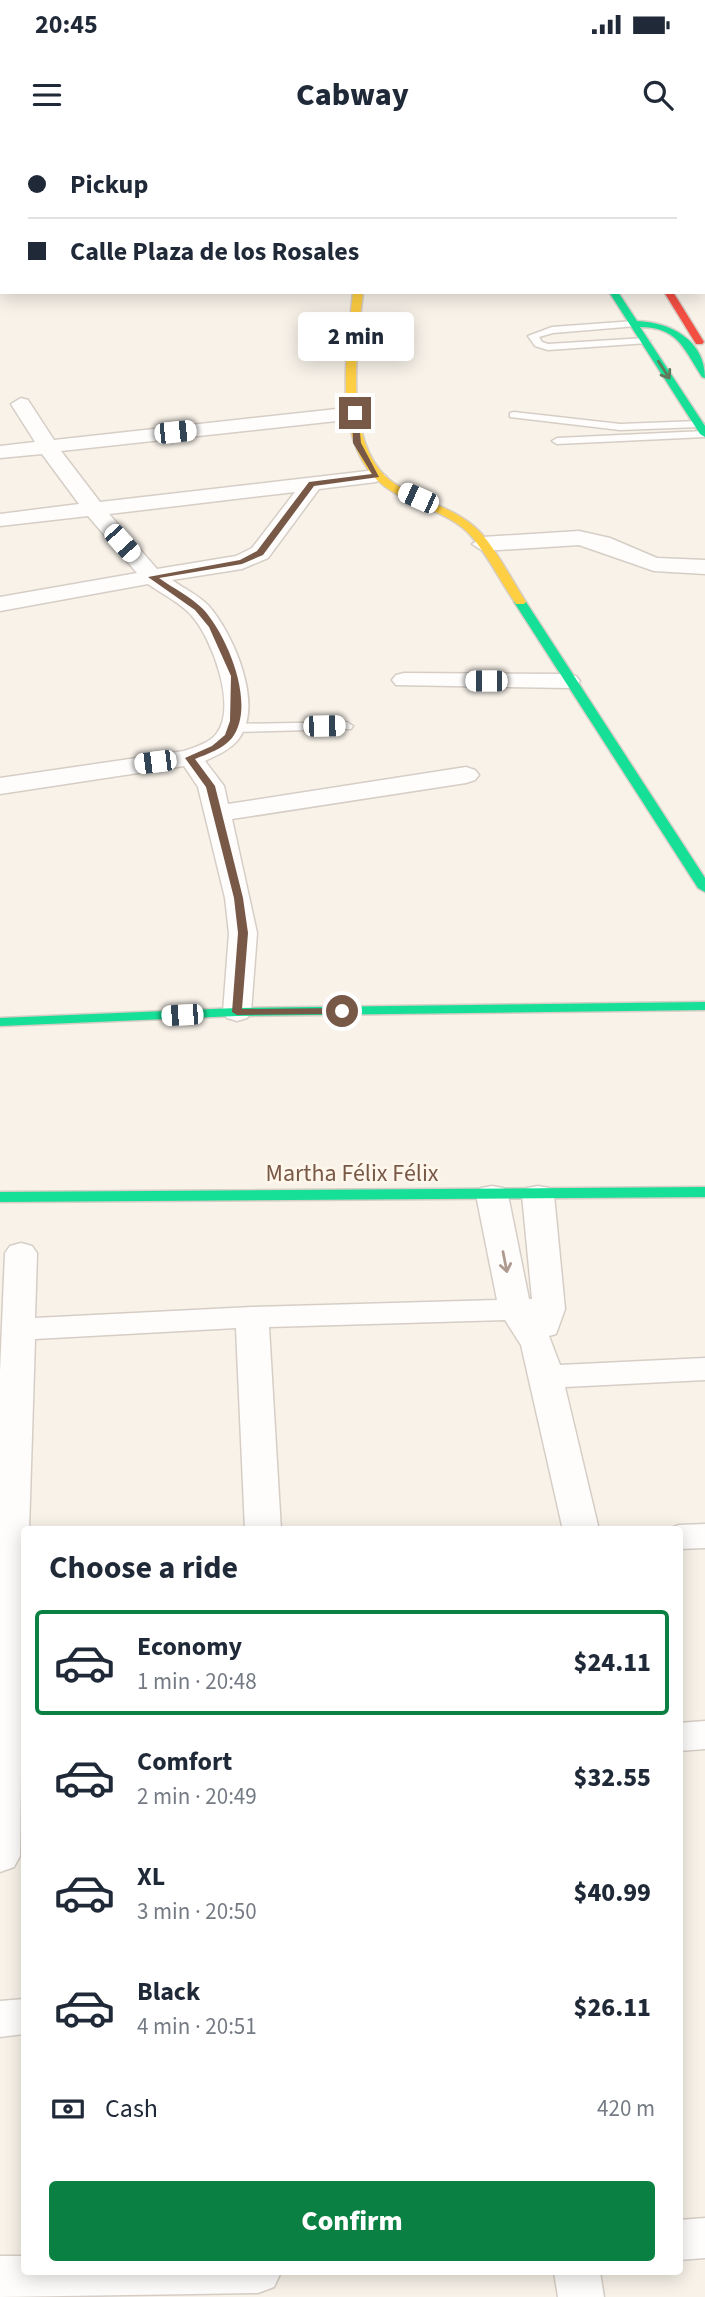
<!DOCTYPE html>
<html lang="en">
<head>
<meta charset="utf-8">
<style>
	body { margin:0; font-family:"Source Sans 3",sans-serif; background:#f6f6f7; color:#1f2937; height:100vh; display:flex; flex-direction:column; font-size:26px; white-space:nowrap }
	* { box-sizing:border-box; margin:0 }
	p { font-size:23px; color:#747a83 }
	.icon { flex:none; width:38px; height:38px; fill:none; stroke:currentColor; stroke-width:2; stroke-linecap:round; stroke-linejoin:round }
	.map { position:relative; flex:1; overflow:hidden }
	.details { position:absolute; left:21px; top:1386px; width:662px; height:749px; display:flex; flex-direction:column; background:#fff; border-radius:7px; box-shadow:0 4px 18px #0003 }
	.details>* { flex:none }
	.hud { position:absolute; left:0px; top:0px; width:705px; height:154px; box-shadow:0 4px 18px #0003; display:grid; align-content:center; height:154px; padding:0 28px; background:#fff }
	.end { position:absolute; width:32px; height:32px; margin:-16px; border:9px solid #785847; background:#fff; box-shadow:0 0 0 4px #fff }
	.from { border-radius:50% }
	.bubble { position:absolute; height:49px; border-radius:7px; background:#fff; box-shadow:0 4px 18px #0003; font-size:23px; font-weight:800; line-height:49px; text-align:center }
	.car { position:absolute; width:21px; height:42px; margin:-21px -10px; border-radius:9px; box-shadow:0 0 5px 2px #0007; background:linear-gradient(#fff 24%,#345 0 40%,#fff 0 76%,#345 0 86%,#fff 0) }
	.hud b { display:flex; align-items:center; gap:24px; height:66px; font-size:26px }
	.hud b+b { border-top:2px solid #e0e1e3 }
	.hud i { width:18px; height:18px; background:#1f2937 }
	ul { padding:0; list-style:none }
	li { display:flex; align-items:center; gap:21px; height:105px; margin:0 14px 10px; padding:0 14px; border:4px solid transparent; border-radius:7px }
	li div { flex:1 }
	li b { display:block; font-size:26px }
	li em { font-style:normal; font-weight:800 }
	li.on { border-color:#0b8043 }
	li>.icon { width:63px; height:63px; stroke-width:1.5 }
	h2 { padding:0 28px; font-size:32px; line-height:84px }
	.pay { display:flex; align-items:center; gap:18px; height:77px; padding:0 28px; font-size:26px }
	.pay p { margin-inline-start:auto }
	.cta { display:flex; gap:14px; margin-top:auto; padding:14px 28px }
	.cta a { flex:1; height:80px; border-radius:7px; background:#0b8043; color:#fff; font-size:28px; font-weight:800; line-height:80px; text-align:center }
	.status { display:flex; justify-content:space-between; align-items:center; height:49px; padding:0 35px; background:#fff; direction:ltr }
	.status svg { height:19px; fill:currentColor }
	header { display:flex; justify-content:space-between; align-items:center; height:91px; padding:0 28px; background:#fff; font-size:32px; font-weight:800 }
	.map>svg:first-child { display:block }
</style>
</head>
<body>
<div class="status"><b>20:45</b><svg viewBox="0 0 49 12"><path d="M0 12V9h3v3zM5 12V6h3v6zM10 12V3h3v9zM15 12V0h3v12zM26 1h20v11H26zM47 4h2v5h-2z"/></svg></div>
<header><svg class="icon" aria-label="menu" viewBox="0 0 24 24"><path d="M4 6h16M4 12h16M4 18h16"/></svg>Cabway<svg class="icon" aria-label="search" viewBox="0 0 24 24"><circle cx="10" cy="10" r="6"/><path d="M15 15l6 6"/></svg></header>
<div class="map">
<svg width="705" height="2157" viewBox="0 0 705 2157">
	<rect width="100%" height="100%" fill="#f8f2e9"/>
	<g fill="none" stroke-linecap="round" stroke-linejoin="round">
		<defs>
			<path id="lane" d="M634,181L639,184L637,186L553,193L539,197L542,202L548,204L645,198L650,201L648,203L548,210L535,206L528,196L552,187Z
				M514,272L620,284L699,281L704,284L699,287L620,290L510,277V273Z
				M705,291V297L557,304L552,301L557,298Z
				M347,582L353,586L351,589L233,592L227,588L233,584Z"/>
			<path id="street" d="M375,0H391L374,2Z
				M21,258L28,260L54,300L355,267L365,273L355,279L61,311L100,362L376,330L386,336L376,342L319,349L268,418L242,429L172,440C183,448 198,455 208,465C233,493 266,567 237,601C228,611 217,615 205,621L224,646L228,664L466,627L475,630L479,635L475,640L466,643L232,679L257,793L251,872L247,878L237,881L227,878L223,872L229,793L225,758L198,647L184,626L0,654V638L184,611C195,607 210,603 217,593C237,565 212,499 192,476C181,463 162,454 148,444L0,471V457L137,433L88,376L0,386V374L79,364L42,314L0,318V306L35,302L11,264ZM295,352L252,408L236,416L157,429L109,374Z
				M579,391L610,398L657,418L705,420V434L654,431L579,405L483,411L472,404L483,397Z
				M404,533L568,534L576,536L580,541L576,546L568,548L396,545L392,540L396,535Z
				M492,1046L503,1048L508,1055L529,1159H532L522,1055L527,1048L538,1046L549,1048L554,1055L565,1169L556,1194L549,1196L560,1225L705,1218V1240L565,1247L599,1390H563L521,1205L505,1180L269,1187L281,1390H245L236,1188L35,1199L29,1390H24L20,1716L14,1727L0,1732V1232L5,1113L10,1106L21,1103L32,1106L37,1113L35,1178L252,1167L497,1160L476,1055L481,1048Z
				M705,1384V1408L679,1409V1390H665L679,1385Z
				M705,1581V1609L679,1611V1583Z
				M24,1859V1894L0,1897V1861Z
				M705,2078V2118L679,2120V2080Z
				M0,2116H24V2132H281L274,2147L258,2153L0,2157Z
				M554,2132H600L604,2157H558Z"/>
			<path id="fast" d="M503,0H512L502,2Z
				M704,25H705V29H704Z
				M705,57V63L704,62V58Z
				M609,152H618L637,181C670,182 705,200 705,238L702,237C684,209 678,187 640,187L705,286V297L700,294Z
				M520,459L526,462L705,738V752L698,748L514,462Z
				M705,862V870L237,876L0,886V878L237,868Z
				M705,1047V1057L0,1062V1052Z"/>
			<path id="slow" d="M0,22H2V26H0Z
				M353,152H363C357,207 341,308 395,344C421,361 456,368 479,391C496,409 512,440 526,462L524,464H516C501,443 489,417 472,397C453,374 418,367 393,352C328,313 347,215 353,152Z"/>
			<path id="jam" d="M0,50H2V56H0Z
				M664,152H673L704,202L702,204H696Z"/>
		</defs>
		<use href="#lane" stroke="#d6cec6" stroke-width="3"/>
		<use href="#street" stroke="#d6cec6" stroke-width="3"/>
		<use href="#fast" stroke="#d7cec6" stroke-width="3"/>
		<use href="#slow" stroke="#d7cec6" stroke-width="3"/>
		<use href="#jam" stroke="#d7cec6" stroke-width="3"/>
		<use href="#lane" fill="#fefdfc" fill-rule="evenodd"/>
		<use href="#street" fill="#fefdfc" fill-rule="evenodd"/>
		<use href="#fast" fill="#16e098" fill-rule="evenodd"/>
		<use href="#slow" fill="#ffcf43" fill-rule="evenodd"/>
		<use href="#jam" fill="#f24e42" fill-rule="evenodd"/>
	</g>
	<defs><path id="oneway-shaft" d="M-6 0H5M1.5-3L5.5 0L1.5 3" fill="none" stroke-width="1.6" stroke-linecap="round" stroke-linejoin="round" transform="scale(1.75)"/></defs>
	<use stroke="#607a5b" href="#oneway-shaft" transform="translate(664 230) rotate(57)"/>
	<use stroke="#ae9a8f" href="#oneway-shaft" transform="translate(505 1122) rotate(79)"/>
	<path fill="#785847" d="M352,272L358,273L361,303L379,337L314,346L263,415L242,424L159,438C173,448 191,457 203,469C227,495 257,565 232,598C223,609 207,614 195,619L215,646L243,758L248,793L242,869L342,868L347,871L342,874L237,875L232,872L238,793L234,758L206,647L185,618L212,606L225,595L230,581L231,536L209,487L195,470L148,437L240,420L257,411L309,342L372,334L353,303Z"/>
	<g text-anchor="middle" stroke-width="5" stroke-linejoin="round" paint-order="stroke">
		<g font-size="24" fill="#785847" stroke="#fff7eb">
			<text x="352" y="1041">Martha Félix Félix</text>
		</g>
	</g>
</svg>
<i class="end from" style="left:342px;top:871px"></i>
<i class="end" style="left:355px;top:273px"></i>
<div class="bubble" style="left:298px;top:172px;width:116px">2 min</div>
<i class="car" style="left:175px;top:292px;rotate:84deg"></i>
<i class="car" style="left:418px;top:358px;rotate:294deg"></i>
<i class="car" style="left:122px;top:403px;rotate:138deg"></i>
<i class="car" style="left:486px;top:541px;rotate:270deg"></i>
<i class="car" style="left:324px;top:586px;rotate:89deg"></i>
<i class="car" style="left:155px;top:622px;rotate:263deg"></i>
<i class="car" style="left:182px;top:875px;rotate:267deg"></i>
<div class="hud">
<b><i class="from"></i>Pickup</b>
<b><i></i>Calle Plaza de los Rosales</b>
</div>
<section class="details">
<h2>Choose a ride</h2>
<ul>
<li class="on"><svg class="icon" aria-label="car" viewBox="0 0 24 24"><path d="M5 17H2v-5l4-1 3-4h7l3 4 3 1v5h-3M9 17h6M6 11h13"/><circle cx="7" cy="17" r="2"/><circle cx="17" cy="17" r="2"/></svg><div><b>Economy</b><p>1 min · 20:48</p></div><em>$24.11</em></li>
<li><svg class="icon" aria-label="car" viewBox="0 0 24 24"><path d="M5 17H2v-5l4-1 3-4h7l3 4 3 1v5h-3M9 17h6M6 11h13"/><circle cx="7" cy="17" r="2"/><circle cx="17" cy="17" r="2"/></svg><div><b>Comfort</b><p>2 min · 20:49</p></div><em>$32.55</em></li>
<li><svg class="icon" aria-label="car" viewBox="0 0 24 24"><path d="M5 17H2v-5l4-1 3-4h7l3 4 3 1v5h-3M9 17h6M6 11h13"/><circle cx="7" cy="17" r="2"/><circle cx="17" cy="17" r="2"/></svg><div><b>XL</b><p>3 min · 20:50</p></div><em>$40.99</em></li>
<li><svg class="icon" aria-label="car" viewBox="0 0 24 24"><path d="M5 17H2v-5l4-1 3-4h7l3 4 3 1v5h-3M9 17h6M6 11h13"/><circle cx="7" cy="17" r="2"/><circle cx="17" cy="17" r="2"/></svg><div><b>Black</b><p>4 min · 20:51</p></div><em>$26.11</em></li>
</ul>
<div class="pay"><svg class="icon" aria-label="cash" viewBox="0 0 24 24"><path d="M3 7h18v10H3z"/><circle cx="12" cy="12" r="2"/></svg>Cash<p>420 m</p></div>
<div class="cta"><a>Confirm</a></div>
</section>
</div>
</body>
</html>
